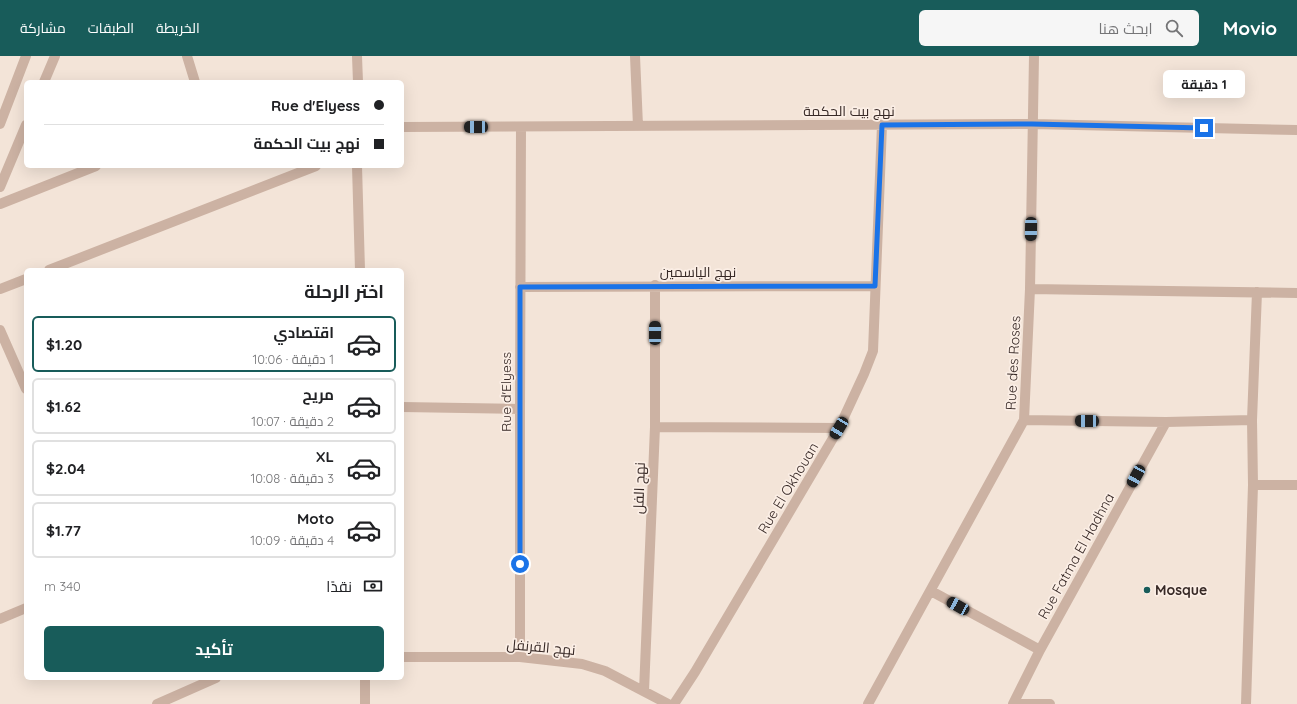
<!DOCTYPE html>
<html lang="ar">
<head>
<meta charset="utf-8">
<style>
	body { margin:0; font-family:Quicksand,Cairo,sans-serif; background:#f6f6f6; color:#202124; direction:rtl; height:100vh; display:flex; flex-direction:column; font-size:15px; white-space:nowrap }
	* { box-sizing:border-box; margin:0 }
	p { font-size:13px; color:#757577 }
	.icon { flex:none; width:22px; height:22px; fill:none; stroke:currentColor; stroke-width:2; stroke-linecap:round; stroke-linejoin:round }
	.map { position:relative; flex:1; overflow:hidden; direction:ltr }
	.sheet { position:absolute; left:24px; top:212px; width:380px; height:412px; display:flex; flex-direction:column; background:#fff; border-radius:6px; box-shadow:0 4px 16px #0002; direction:rtl }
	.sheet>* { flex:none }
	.guide { position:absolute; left:24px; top:24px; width:380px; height:88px; border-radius:6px; box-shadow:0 4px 16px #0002; direction:rtl; display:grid; align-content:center; height:88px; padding:0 20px; background:#fff }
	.end { position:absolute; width:18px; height:18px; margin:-9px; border:5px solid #1a73e8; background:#fff; box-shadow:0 0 0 2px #fff }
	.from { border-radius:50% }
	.bubble { position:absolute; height:28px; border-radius:6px; background:#fff; box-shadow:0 4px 16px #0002; font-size:13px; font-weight:700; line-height:28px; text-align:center; direction:rtl }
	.car { position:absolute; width:12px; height:24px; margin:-12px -6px; border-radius:5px; box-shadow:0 0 3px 1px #0007; background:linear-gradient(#222 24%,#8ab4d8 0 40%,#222 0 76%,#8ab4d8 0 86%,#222 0) }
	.guide b { display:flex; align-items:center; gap:14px; height:38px; font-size:15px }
	.guide b+b { border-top:1px solid #e0e0e0 }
	.guide i { width:10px; height:10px; background:#202124 }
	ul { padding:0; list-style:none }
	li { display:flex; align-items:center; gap:12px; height:56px; margin:0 8px 6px; padding:0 12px; border:2px solid #e0e0e0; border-radius:6px }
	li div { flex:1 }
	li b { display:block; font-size:15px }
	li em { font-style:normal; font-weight:700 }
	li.active { border-color:#185c5a }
	li>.icon { width:36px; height:36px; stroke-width:1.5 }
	h2 { padding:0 20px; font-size:18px; line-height:48px }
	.pay { display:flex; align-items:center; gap:10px; height:44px; padding:0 20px; font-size:15px }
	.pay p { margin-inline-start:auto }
	.cta { display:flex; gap:8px; margin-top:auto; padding:8px 20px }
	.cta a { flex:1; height:46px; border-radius:6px; background:#185c5a; color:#fff; font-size:16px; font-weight:700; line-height:46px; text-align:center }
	header { display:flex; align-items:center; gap:24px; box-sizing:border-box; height:56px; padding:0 20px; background:#185c5a; color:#fff }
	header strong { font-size:19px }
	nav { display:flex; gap:22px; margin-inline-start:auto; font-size:14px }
	.search { width:280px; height:36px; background:#f6f6f6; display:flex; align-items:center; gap:10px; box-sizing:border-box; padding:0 14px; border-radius:6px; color:#757577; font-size:15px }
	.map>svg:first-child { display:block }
</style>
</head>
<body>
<header>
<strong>Movio</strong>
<div class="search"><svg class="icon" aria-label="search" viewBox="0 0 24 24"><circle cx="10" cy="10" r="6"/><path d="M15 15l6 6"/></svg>ابحث هنا</div>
<nav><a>الخريطة</a><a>الطبقات</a><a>مشاركة</a></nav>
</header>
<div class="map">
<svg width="1297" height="648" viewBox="0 0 1297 648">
	<rect width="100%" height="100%" fill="#f3e4d8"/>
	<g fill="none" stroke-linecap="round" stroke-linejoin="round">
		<path stroke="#ccb2a3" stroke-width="10" d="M187,0L195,26
			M357,0L358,26
			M635,0L638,70
			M44,26L55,0
			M0,68L26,0
			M402,71L1033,68L1297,74
			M357,110L360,214
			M0,131L26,69
			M0,148L96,110
			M49,214L316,110
			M520,231L875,230
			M0,233L26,223
			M1030,233L1297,237
			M0,274L26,333
			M402,351L520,353
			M1024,364L1166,366L1252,364
			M655,371L839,372
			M1253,429H1297
			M931,535L1040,594
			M0,563L26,552
			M402,601H520L582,608L605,615L668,648
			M520,601V353L521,71
			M365,622V648
			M644,635L655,371V229
			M157,648L216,622
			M674,648L695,616L839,372L864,318L873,295L882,69
			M868,648L1024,364L1030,233L1034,0
			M1013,648L1040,594L1166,366
			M1013,648H1050
			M1246,648L1253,429L1252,364L1257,236"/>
	</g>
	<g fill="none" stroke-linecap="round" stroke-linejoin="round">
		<path stroke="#1a73e8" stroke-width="5" d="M520,508V231L875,230L882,69L1032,68L1204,72"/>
	</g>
	<circle fill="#185c5a" stroke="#fbeee5" stroke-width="1.5" cx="1147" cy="534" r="4"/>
	<g text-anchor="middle" stroke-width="3.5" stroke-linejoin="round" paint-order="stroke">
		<g font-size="14" fill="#372926" stroke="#fbeee5">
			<text x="849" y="60">نهج بيت الحكمة</text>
			<text x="698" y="221">نهج الياسمين</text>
			<text transform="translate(1013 307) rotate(-87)" y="5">Rue des Roses</text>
			<text transform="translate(506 336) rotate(-90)" y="5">Rue d'Elyess</text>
			<text transform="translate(639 432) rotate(-88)" y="5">نهج الفل</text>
			<text transform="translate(788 432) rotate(-59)" y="5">Rue El Okhouan</text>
			<text transform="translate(1076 500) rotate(-61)" y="5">Rue Fatma El Hadhna</text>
			<text transform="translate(541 591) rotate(5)" y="5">نهج القرنفل</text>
		</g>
		<g font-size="14" font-weight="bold" fill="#372926" stroke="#fbeee5" text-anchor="start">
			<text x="1155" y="539">Mosque</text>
		</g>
	</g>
</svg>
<i class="end from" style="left:520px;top:508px"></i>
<i class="end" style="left:1204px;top:72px"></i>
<div class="bubble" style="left:1163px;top:14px;width:82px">1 دقيقة</div>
<i class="car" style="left:476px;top:71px;rotate:270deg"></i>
<i class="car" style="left:1031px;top:173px;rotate:181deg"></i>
<i class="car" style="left:655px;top:277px;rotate:0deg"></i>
<i class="car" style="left:1087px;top:365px;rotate:271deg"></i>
<i class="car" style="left:839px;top:372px;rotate:211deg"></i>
<i class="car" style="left:1136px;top:420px;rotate:209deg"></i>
<i class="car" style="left:958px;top:550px;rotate:299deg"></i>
<div class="guide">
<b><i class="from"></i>Rue d'Elyess</b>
<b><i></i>نهج بيت الحكمة</b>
</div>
<section class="sheet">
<h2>اختر الرحلة</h2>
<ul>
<li class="active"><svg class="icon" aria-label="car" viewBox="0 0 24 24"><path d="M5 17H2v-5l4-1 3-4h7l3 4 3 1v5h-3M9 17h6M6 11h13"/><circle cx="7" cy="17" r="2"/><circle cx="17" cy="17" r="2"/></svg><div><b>اقتصادي</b><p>1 دقيقة · 10:06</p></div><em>$1.20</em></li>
<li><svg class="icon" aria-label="car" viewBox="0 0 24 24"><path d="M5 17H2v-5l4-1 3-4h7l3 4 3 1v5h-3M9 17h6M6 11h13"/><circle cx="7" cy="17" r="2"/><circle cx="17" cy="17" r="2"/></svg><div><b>مريح</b><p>2 دقيقة · 10:07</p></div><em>$1.62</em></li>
<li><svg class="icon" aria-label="car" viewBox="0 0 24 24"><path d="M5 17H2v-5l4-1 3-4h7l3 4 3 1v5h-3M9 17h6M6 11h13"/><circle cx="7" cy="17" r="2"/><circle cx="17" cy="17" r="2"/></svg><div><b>XL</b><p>3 دقيقة · 10:08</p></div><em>$2.04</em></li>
<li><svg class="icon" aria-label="car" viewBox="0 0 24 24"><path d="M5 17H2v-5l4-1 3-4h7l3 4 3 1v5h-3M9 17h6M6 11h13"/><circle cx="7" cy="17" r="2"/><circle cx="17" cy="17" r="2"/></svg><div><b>Moto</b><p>4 دقيقة · 10:09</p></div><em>$1.77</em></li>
</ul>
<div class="pay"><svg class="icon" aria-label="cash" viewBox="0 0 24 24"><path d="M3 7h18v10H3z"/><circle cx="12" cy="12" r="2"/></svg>نقدًا<p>340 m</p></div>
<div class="cta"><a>تأكيد</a></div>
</section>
</div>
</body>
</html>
